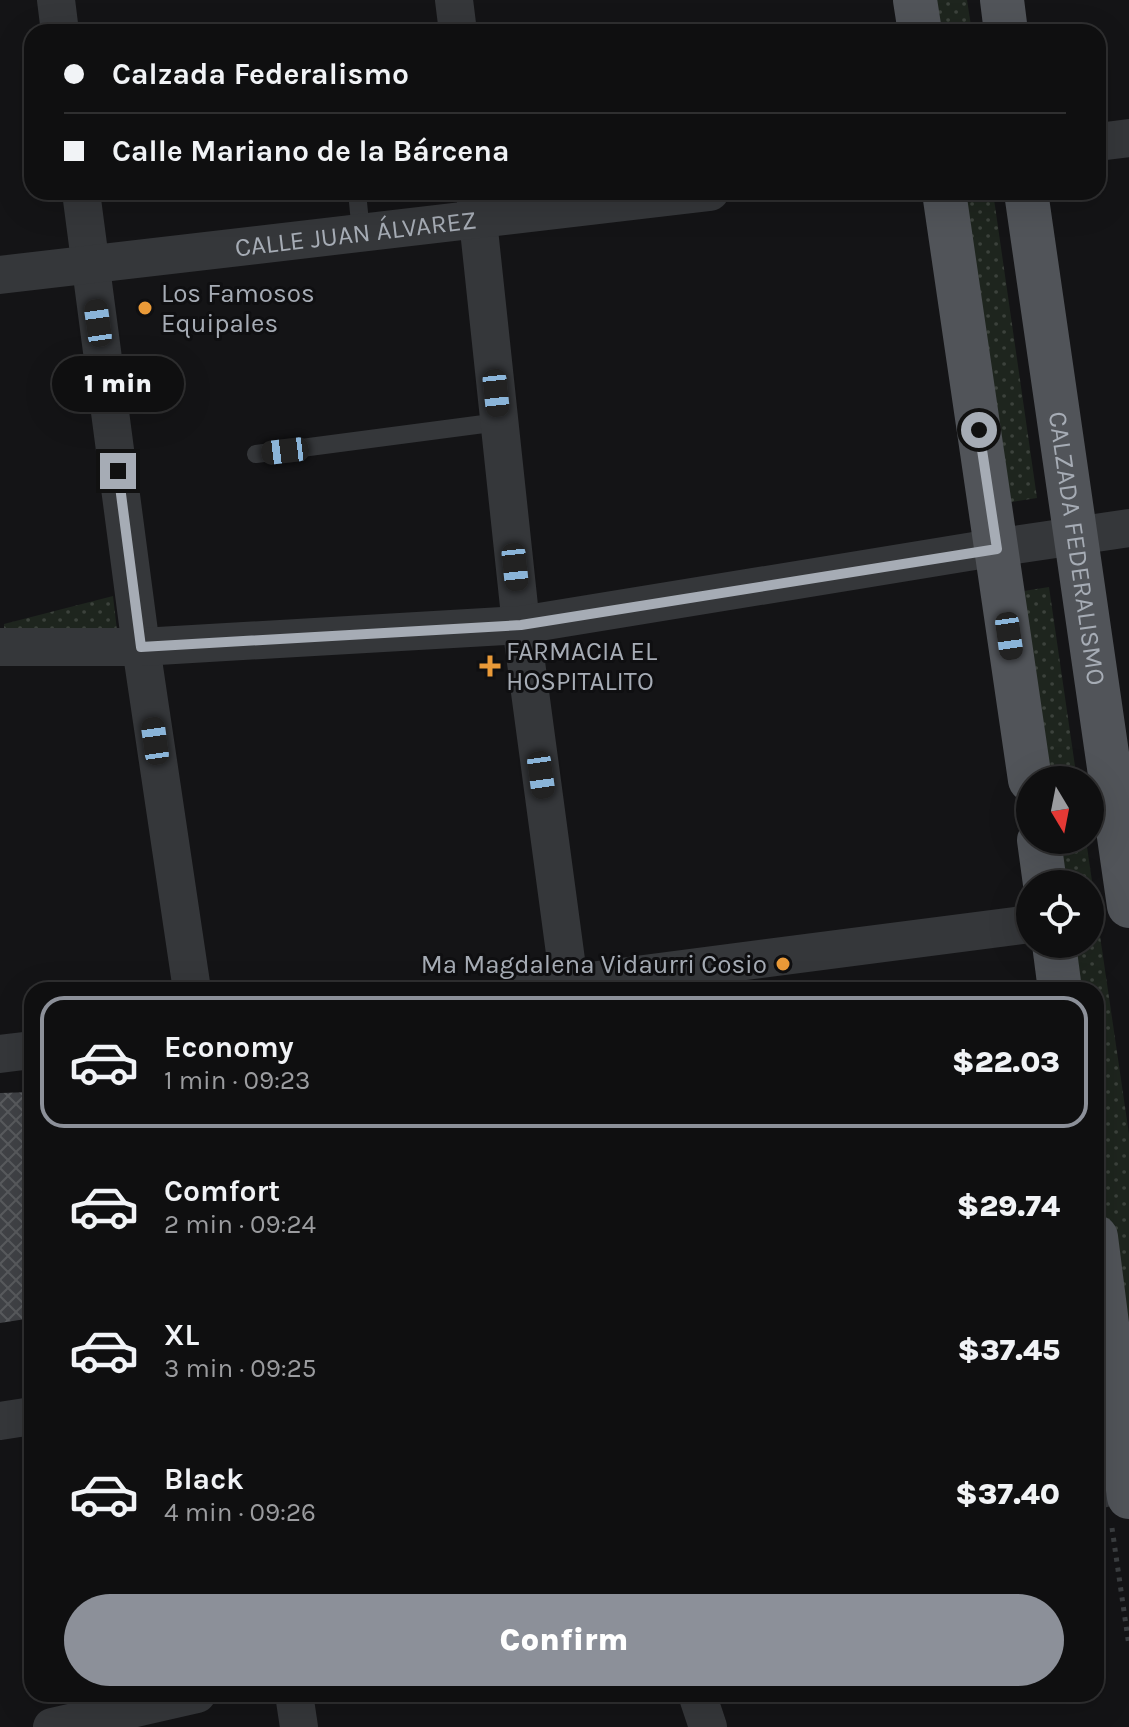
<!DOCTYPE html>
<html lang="en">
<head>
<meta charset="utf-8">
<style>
	body { margin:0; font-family:Karla,sans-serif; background:#181819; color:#f1f3f6; height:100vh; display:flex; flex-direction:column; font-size:30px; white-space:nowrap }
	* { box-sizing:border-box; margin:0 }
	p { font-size:26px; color:#9b9c9f }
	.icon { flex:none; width:44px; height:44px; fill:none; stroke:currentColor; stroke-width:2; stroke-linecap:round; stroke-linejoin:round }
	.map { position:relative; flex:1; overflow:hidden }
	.side { position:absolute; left:24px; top:982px; width:1080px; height:720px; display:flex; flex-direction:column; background:#0f0f10; border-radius:24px; box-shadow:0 8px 32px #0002,0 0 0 2px #2f2f30 }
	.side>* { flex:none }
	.hud { position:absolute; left:24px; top:24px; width:1082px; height:176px; border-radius:24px; box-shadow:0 8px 32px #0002,0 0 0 2px #2f2f30; display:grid; align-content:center; height:176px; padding:0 40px; background:#0f0f10 }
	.needle { width:52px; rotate:170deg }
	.fabs { position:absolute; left:1016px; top:766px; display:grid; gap:16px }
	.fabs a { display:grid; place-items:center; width:88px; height:88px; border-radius:50%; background:#0f0f10; box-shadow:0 8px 32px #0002,0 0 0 2px #2f2f30; font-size:40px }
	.end { position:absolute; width:36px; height:36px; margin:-18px; border:10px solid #a6acb5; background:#111; box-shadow:0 0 0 4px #111 }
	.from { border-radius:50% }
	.bubble { position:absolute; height:56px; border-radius:28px; background:#0f0f10; box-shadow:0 8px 32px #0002,0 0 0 2px #2f2f30; font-size:26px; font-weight:800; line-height:56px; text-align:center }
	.car { position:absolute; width:24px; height:48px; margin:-24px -12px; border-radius:10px; box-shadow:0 0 6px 2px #0007; background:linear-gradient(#222 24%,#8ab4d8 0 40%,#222 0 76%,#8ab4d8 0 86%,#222 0) }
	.hud b { display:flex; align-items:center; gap:28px; height:76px; font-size:30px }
	.hud b+b { border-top:2px solid #2f2f30 }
	.hud i { width:20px; height:20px; background:#f1f3f6 }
	ul { padding:14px 0 0; list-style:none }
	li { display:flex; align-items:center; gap:24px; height:132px; margin:0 16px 12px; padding:0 24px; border:4px solid transparent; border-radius:24px }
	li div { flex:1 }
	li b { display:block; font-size:30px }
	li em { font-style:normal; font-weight:800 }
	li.selected { border-color:#8c9099 }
	li>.icon { width:72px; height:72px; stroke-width:1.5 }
	.action { display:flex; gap:16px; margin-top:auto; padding:16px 40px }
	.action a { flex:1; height:92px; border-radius:48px; background:#8c9099; color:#fff; font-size:32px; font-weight:800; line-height:92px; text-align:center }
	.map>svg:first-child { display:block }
</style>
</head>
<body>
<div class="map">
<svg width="1129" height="1727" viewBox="0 0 1129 1727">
	<defs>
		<pattern id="grass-dots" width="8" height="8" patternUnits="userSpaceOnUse" patternTransform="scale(2)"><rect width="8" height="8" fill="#1e251e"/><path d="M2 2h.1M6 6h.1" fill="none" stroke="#3c423c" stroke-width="1.8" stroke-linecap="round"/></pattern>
		<pattern id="building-cross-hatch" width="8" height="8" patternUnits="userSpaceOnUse" patternTransform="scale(2)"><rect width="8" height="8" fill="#404246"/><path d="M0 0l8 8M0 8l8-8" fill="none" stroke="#595b5e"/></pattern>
	</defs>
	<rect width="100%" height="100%" fill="#141416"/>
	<path fill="url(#grass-dots)" d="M928,0H967L972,32H932Z
		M994,199L1037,498L999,504L956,204Z
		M1049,587L1077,780H1039L1011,593Z
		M113,596L117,630L4,628V624Z
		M1048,840H1086L1129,1134V1395L1096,1170V990H1070L1063,944H1090V884H1054Z"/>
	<path fill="url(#building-cross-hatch)" d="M32,1092V1318L0,1323V1093Z"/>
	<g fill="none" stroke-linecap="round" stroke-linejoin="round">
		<path stroke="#3b3e41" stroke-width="5" stroke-dasharray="4 6" stroke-linecap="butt" d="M1112,1528L1129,1646"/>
		<path stroke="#35373a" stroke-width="18" d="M357,192L361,233
			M256,454L499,422"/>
		<g stroke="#35373a" stroke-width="38">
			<path d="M56,0L60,32"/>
			<path d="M454,0L458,32"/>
			<path d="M1098,142L1129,138"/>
			<path d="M81,192L141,647L192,990"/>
			<path d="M475,192L521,625L570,990"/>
			<path id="s1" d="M0,275L710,192"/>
			<path d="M0,647H141L521,625L974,551L1129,528"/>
			<path d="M521,990L1030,924"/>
			<path d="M0,1054L32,1050"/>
			<path d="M0,1421L32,1416"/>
			<path d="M1096,1490L1129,1483"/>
			<path d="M294,1694L299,1727"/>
			<path d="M697,1694L708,1727"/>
			<path d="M52,1727L197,1694"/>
		</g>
		<g stroke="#515459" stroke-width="44">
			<path d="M915,0L920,32"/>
			<path d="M1002,0L1006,32"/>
			<path d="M944,192L1030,780"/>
			<path id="s2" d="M1026,192L1129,906"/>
			<path d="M1039,840L1045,884"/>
			<path d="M1054,944L1060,990"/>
			<path d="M1096,1237L1129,1497"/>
		</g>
	</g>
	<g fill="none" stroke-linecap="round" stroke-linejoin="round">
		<path stroke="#a6acb5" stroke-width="10" d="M118,471L141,647L521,625L997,549L979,430"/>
	</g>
	<g fill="#ea9a38" stroke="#0f0f11" stroke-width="3">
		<circle cx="145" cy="308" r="8"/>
		<path d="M486 654h8v8h8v8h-8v8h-8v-8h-8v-8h8z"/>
		<circle cx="783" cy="964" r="8"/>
	</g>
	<g text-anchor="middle" stroke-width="6" stroke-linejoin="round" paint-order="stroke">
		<g font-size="26" fill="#a6acb5" stroke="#0f0f11">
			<text dy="9" stroke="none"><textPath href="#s1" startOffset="358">CALLE JUAN ÁLVAREZ</textPath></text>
			<text dy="9" stroke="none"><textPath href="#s2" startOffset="360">CALZADA FEDERALISMO</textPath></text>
		</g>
		<g font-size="26" fill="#a6acb5" stroke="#0f0f11" text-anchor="start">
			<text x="161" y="302">Los Famosos<tspan x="161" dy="30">Equipales</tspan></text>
			<text x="506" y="660">FARMACIA EL<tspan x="506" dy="30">HOSPITALITO</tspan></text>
			<text x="767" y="973" text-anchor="end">Ma Magdalena Vidaurri Cosio</text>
		</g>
	</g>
</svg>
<div class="fabs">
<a><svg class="needle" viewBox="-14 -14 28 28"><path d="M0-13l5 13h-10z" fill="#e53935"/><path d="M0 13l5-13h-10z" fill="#9b9c9f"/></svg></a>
<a><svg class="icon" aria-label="locate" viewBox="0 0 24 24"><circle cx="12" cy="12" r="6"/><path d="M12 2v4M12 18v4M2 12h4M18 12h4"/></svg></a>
</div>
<i class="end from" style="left:979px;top:430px"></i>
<i class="end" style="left:118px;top:471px"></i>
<div class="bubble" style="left:52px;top:356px;width:132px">1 min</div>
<i class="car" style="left:98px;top:323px;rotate:352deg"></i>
<i class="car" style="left:496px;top:393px;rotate:174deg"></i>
<i class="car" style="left:285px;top:451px;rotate:263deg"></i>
<i class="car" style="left:515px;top:567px;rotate:174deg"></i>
<i class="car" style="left:1009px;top:636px;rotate:172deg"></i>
<i class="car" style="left:155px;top:741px;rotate:352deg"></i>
<i class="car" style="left:541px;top:775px;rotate:172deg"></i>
<div class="hud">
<b><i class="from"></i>Calzada Federalismo</b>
<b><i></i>Calle Mariano de la Bárcena</b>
</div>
<section class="side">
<ul>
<li class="selected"><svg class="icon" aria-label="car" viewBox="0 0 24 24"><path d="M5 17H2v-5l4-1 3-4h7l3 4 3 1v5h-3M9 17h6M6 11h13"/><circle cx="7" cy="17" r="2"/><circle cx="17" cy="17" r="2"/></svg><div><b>Economy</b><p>1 min · 09:23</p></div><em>$22.03</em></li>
<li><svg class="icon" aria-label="car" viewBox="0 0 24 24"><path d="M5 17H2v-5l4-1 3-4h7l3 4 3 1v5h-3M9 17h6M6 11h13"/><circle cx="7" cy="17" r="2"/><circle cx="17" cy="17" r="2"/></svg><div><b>Comfort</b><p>2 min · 09:24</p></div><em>$29.74</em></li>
<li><svg class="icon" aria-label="car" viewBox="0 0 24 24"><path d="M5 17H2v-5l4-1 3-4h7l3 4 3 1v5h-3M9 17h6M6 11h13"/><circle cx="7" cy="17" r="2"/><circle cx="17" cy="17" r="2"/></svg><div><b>XL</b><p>3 min · 09:25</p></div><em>$37.45</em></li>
<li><svg class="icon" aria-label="car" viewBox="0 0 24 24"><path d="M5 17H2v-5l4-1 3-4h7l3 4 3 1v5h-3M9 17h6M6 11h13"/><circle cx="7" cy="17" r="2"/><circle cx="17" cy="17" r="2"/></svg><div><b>Black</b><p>4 min · 09:26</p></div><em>$37.40</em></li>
</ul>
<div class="action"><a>Confirm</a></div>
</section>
</div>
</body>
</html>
